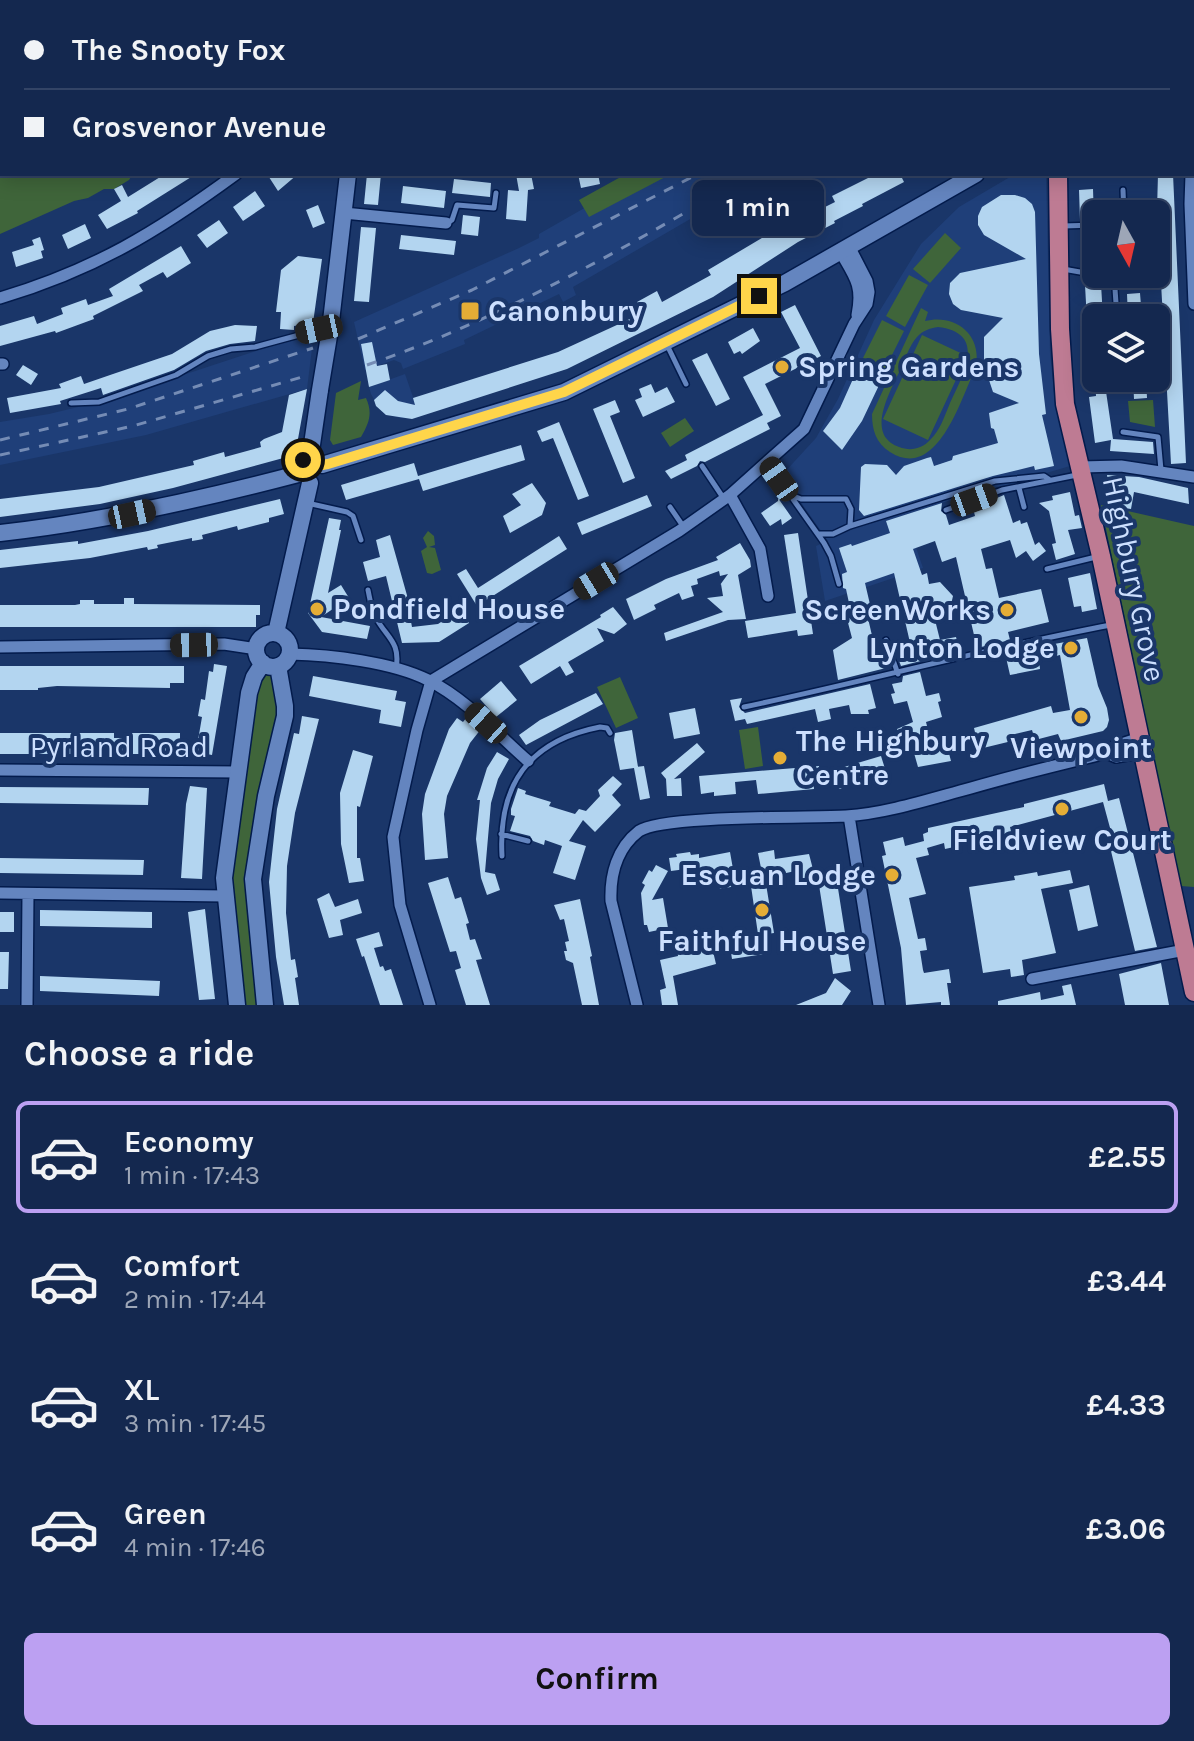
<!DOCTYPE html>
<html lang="en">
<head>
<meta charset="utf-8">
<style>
	body { margin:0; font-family:Karla,sans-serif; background:#1d3056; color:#f1f3f6; height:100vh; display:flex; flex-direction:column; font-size:30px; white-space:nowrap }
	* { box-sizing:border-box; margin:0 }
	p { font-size:26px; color:#9da6b7 }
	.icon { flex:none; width:44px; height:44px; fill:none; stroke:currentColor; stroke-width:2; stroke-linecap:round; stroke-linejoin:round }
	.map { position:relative; height:1005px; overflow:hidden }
	.sheet { display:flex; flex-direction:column; background:#14284f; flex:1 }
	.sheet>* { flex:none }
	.banner { position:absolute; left:0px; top:0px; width:1194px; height:176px; box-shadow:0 4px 20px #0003,0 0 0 2px #346; display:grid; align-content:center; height:176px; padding:0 24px; background:#14284f }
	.needle { width:52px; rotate:172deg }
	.tools { position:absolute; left:1082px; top:200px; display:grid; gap:16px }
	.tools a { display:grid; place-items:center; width:88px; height:88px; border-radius:12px; background:#14284f; box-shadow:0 4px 20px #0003,0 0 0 2px #346; font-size:40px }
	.end { position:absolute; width:36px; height:36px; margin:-18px; border:10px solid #ffd54a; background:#111; box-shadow:0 0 0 4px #111 }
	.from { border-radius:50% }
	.bubble { position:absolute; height:56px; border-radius:12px; background:#14284f; box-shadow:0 4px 20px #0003,0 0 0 2px #346; font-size:26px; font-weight:700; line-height:56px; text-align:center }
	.car { position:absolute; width:24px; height:48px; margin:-24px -12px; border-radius:10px; box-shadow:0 0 6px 2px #0007; background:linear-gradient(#222 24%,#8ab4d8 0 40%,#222 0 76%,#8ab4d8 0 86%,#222 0) }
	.banner b { display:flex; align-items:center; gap:28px; height:76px; font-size:30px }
	.banner b+b { border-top:2px solid #346 }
	.banner i { width:20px; height:20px; background:#f1f3f6 }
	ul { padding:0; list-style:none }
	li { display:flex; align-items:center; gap:24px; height:112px; margin:0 16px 12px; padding:0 8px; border:4px solid transparent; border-radius:12px }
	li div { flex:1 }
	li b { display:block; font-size:30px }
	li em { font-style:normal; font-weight:700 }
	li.on { border-color:#bca0f2 }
	li>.icon { width:72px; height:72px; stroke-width:1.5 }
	h2 { padding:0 24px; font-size:36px; line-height:96px }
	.primary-button { display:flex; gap:16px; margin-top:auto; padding:16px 24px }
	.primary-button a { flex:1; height:92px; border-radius:12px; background:#bca0f2; color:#111; font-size:32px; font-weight:700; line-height:92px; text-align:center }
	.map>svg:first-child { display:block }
</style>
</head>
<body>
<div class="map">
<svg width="1194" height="1005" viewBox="0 0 1194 1005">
	<rect width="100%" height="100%" fill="#1a3669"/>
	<path fill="#1f3f79" d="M644,174H768L573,287L576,295L563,302L559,294L464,340L465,344L403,369L401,363L394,360L365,370L354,322L519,248L539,238V234Z
		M1015,174H1046L1050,353L1055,403L1070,466L1036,476L1037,482L997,487L965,498L963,496L905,515L923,568L825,601L816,546L828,541L782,475L816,438L838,399L874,320L921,244L959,207Z
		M314,332L307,389L146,435L0,465V422L49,414L107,400Z
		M405,374L420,417L400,418L387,414L377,405L371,394L369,387Z"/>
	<path fill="#3f653a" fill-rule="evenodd" d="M0,136H2V174H133L129,180L114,189H104L88,198L74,201L0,234Z
		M626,174H671L589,217L579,200Z
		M945,233L961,248L930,283L913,269Z
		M909,275L928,285L905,327L886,316Z
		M921,308L928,312L925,321C956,313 984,336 975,369C961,399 937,482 890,452C876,443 872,430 872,414ZM938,327C988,333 963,375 950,403C945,415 940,431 930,440C923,448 912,451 902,448C863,437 890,393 900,370C905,360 909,346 917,337C922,331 930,328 938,327Z
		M882,320L904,331L881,377L859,366Z
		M922,335L967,356L928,440L883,419Z
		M361,381L358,400L366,398C373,413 369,423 361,437L333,445L330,440L336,393Z
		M1153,400L1155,427L1130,422L1128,401Z
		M685,418L694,431L670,447L661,433Z
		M1101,505L1194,526V887L1181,886Z
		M428,531L434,536L435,545L429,547L435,548L441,570L432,574L427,573L421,551L427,547L423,538Z
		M263,672L274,674L281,696L259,807L260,1005H241L228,893L254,688Z
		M620,677L638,718L616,728L597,687Z
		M758,727L763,766L745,769L739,730Z"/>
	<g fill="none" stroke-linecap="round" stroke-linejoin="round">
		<path stroke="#408f95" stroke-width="3" d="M350,2V0"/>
	</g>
	<path fill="#b3d5f0" d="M165,174H196L137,211L138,213L107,229L98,215L121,201L114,189L122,185L128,197Z
		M267,174H298L278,191Z
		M367,174H381L378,205L364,204Z
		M516,174H531L534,189L528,190L526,221L506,219L508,190L519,191Z
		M578,174H598L600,184L581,188Z
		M865,174H900L904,182L862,204L863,206L834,221L835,223L798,242L713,297L567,369L412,419L386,415L376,406L374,400L385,390L398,401L415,405L413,398L558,352L643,313L637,302L657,291L662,302L711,275L708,270L779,228L781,232L818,213L817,211L835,202L832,196L868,178Z
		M1158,174H1173L1186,463L1171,464L1157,210Z
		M454,179L491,183L490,197L452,193Z
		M403,186L446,191L444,208L401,203Z
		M1093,189L1094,220H1080L1079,190Z
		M255,191L265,206L243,221L233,207Z
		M1001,195H1015L1025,198L1032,204L1035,212L1039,354L1046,414L1042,415L1054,466L1035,470L1034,466L993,476L864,516L859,510L861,467L865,464L887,465L896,475L904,466L927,458L931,457L934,466L952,460L953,456L998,443L994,429L991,428L989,413L1019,403L993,392L984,365V337L1003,318L961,310L953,304L949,294L950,283L960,273L1026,259L984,235L978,225V216L982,207Z
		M318,205L325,223L313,228L306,210Z
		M463,215L480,217L478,236L461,234Z
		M219,220L228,233L207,248L197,235Z
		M85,224L91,238L68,249L62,235Z
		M361,227L376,228L369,302L354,301Z
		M1081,231H1095L1096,262H1083Z
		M401,235L456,241L454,255L399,249Z
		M40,237L44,250L41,251L43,258L16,267L12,252L34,245L32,240Z
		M181,246L191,263L167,278L163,272L150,279L139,285L143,291L93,316L94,319L56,333L55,331L0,346V326L34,316L37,324L63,314L61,308L86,299L88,305L113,296L109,289Z
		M298,256L322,259L313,323L294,326V330L280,329L281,312H276L281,270Z
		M1101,284L1103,318H1096V356L1089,357L1085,285Z
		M1140,293L1142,318H1128L1127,294Z
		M795,305L821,356L765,384L781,416L767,423L770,429L705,462L700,461L697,466L671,479L665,471L687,460L685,455L763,415L743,377L800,348L781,312Z
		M235,325L257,326L255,341L230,344L206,351L174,370L103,395L101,388L60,401L61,404L10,413L7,398L61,388L59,384L81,376L84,384L113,374L172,354L210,331Z
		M753,328L760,341L742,354L740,351L734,354L728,342Z
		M372,342L377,366L387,364L390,380L369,387L361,344Z
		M707,353L730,399L716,406L692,360Z
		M23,365L38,374L31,385L16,375Z
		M857,370L881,381L862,421L842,450L823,431L840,408Z
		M1095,378H1104L1113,439L1153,442L1154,454L1110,451L1111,440L1095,443L1089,397L1096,396Z
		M1133,378H1146L1147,398L1134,399Z
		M651,384L655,393L667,387L675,402L643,417L635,400L642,397L639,389Z
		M307,389L296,450L287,457L173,488L100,504L0,517V499L99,487L194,465L193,461L224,452L225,457L261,447L260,442L264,439L282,432L289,395Z
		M615,400L620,412L610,416L635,478L623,483L593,409Z
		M559,422L589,496L578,500L553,438L542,442L537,431Z
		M521,445L525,460L423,491L419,479L346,500L341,485L414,463L418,476Z
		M1107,475L1139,477L1188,488L1189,504L1134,492L1131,509L1112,506L1114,492L1110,491Z
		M532,483L546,503L542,515L510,533L503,516L521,505L512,494Z
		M1070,492L1075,516L1079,515L1082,528L1068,530L1075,554L1056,560L1052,544L1056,543L1049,511L1039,503L1053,500L1052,496Z
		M647,495L652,506L582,535L577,523Z
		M1004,495L1013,523L1020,520L1021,524L1027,522L1035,545L1039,542L1046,551L1033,561L1026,551L1016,558L1010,540L981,549L986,569L992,568L999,598L1041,589L1049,622L1008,632L1010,640L977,648L956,557L942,562L935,541L913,549L922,575L927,573L929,584L940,582L953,596L950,609L947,608L933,612L940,640L956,637L959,649L956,652L901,666L895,650L911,647L894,573L865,583L872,613L867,614L877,657L885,655L890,667L838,680L833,650L852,638L847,619L852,617L846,589L843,588L842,574L847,572L839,548L851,544L852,546L890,533L886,521L942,503L941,511L946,515L949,525L975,516L973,508Z
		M778,498L792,518L782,525L781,519L770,526L761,513L778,501Z
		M280,499L284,514L269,518V522L238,530L237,526L202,535L203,539L198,540L192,541V538L157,545L158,548L148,550L147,547L90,558L0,568V550L78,541V544L148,531Z
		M329,518L341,520L339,530H341L328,593L341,585L349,598L321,617L370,626L367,639L322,632L308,613Z
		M798,533L813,634L798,636L797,630L748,638L745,621L796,613L784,535Z
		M390,535L410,606H408L412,627L438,624L452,615L450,610L464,606L469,623L439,642L402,643L386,576L368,581L363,562L380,557L376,540Z
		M559,536L567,549L477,606L457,574L466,569L478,588Z
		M740,543L750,560L751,567L738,575L746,619L728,620L666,641L664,633L723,612L707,598L723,596L721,584L720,585L728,574L720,576L719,571L697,579L698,584L691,586L694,596L682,600L679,593L654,605L656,609L634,620L626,599L666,579L718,560L716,557Z
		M1090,573L1097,609L1082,612L1081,606L1074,607L1068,578Z
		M124,598H134V604L260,605V615H256V627H0V605H75L80,604V600H94V604H124Z
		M613,607L627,624L614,634L597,628L604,641L568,662L574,672L566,676L560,666L531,684L519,666L601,617L600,615Z
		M1087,638L1098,686L1107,708L1109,720L1107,727L1103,731L1061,741L1058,734L1035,740L1032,730L1015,734L1016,740L979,749L974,728L1051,706L1053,713L1070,710L1060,655L1039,660L1040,669L1010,675L1005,653Z
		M214,664L227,666L212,755L196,752L202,717L198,716L201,699L205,700L209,671L213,672Z
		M0,666H184V683H170V688L57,686L38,688V690H0Z
		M920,672L926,696L939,693L941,701L938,702L942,717L926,722L931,742L945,738L951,761L918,767L912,746L898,750L894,737L899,736L897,729L913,722L907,701L894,704L891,694L895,693L892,684L902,682L903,676Z
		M313,676L397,691L395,700L406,702L401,727L379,723L381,710L309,696Z
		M501,681L517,700L496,717L480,699Z
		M870,684L876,708L868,710L869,714H851L849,705L829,709L831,719L818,722L815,709L747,724L745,719L735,721L730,700L742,698L739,707L745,713Z
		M596,693L603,704L526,745L519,735L540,720Z
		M695,708L700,734L674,739L669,713Z
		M302,716L319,719L295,813L287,866L286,913L291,960L295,959L298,977L295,978L299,1005H284L276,957L269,882L277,809L294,733L299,734Z
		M467,717L481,729L470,743L447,796L444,814L448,858L425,860L422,814L425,794L449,729L457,718L463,722Z
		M632,730L638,767H636L644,766L650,798L640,800L634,768L620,770L614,740L615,733Z
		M0,733H114V738H131V733H180V754H0Z
		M697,743L705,752L674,779L681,778L682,796H667L666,779L661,773Z
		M353,750L373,756L360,807L357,806V858H360L364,881L349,883L341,844L340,793Z
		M497,752L509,759L498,779L491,803L485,872L495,874L500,890L487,895L481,878L476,839L480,800H477L487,768Z
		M881,756L887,775L839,789L834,770Z
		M819,766L820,778H813L814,789L758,794L756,780L735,782L736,794L714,796V792L701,794L699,776Z
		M613,776L622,784L612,795L621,805L595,832L583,820L569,841L586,846L575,880L553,873L562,846L545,840L544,845L533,841L530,836L510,831L515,816L511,815V809L518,788L526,791L525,794L551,802L549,806L575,814L579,809L586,811L600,796L598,790Z
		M1104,784L1108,801L1119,798L1157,947L1135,951L1111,851L1116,850L1103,802L1010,827L1012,836L1002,839L1000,829L953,841L954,847L945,849L944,843L927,848L929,855L916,858L926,894L909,898L918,939L925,938L927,950L920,951L923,970L924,973L949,969L951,983H947L950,1005H941V1002L906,1005L901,948L882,856L886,855L883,842L903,837L905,846L924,841L923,834L928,832V828L1024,807V804Z
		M190,786L207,788L202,879L181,878L186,804Z
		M0,787L149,788L148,805L0,803Z
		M774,850L775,859L809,854L815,877L801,879L800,870L763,878L758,853Z
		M690,852L691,855L699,854V858L730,852L736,886L720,889L716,870L687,873L686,869L671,871L669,858L677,857L676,854Z
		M0,858L144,860L143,875L0,873Z
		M656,865L668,871L652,900L663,898L668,928L649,932L647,925H644L641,893L645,885L642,883L649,870L652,872Z
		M1070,870L1073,883L1041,889L1056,953L1022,960L1024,975L1011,977L1010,969L983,973L969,887L1015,880L1014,876L1037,872L1038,876Z
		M448,877L455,899L461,897L469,923L466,924L470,940L475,939L482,959L476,960L490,1005H466L455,970L461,968L456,951L450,952L428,883Z
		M837,882L851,971L833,974L819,885Z
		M766,884L774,933L767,934L770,953L732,959L730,946L759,941L751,886Z
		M1089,885L1098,926L1078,931L1069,890Z
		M329,893L335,907L358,899L362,913L340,920L343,935L329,938L317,899Z
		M580,899L592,956L590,957L599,1005H582L573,963L566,960L564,951H567L565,942L569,941L564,919L560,920L554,905Z
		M205,909L215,999L199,1000L188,912Z
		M40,910L152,912V928L40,926Z
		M0,912H14V932H0Z
		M379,932L383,946L374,948L380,967L383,966L385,971L391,969L403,1005H380L364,956L362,957L356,939Z
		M711,943L716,964L673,976L678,1005H662L660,990L666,988L660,960L678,956L677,948Z
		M0,952H9L8,989H0Z
		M1161,963L1169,1005H1125L1119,974Z
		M40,976L160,981L159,996L40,991Z
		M835,978L851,991L842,1005H796L826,993Z
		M1071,984L1076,1005H998V1001L1040,992L1041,1000L1064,995L1062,986Z"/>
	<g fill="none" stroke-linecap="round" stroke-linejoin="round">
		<defs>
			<path id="lane" d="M313,2V0
				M0,23H2
				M1123,190L1124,214
				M446,223L452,220L457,205L494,208L496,193
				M1063,226L1096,225
				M1063,269L1097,275L1110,274
				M1114,274L1117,318
				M667,345L686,384
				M71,403L99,402L176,375L208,356L231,349L255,347L325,328
				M1123,432L1158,437L1161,470
				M768,464L824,543L831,556L839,584
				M702,466L724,499
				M1019,488L1024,507
				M791,495L801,499H846L851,509L850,526
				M307,503L347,512L353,516L361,540
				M670,507L683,526
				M946,510L1002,490L1077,475
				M818,534H833L850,526L995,481L1044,476L1050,480
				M1047,569L1096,557
				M368,590C370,599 371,608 375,616C386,638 401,641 396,669
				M886,640L898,674
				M744,707C867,681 988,648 1111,625
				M501,834L528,841
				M502,856C498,785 528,741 600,727L607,728L610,733"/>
			<path id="street" d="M190,0L191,2
				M415,2L417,0
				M448,2L451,0
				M1192,161L1194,118
				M1191,174L1190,204L1194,304
				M344,213L446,223
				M841,253C855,277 863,286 857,315
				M0,298C94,270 157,232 236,174
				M0,364H3
				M1080,467L1121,466L1194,477
				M730,495L760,549L768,596
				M0,647L224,644L257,649
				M290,654C331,655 392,662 428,680C466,699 497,734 528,761
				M1140,738L1115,746L1107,753L1116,757L1143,752
				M0,770L238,772
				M849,816L879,1005
				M0,893L225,896
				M1032,979L1185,950
				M27,1005L28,894
				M430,1005L400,905L393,837L417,730L431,681L679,531L730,495L804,429L854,324L867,304L869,292L867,281L850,248
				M637,1005L611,901C610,875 617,848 639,831C662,815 809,818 846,816C888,813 930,799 971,788C1016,775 1061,764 1107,753"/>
			<path id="secondary" d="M330,330L348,174
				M310,458L320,390
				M322,465L564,392L785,283L976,174
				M0,533C101,522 199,500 298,474
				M276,633L310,483
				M256 650a17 17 0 1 1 34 0a17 17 0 1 1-34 0Z
				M237,1005L224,878L249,693L254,677L263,663
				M265,1005L253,879L266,796L285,716V706L278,666"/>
			<path id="primary" d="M1060,0V2
				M882,2L886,0
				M0,62H2
				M1058,174L1060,329L1065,404L1101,556L1194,992"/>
		</defs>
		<use href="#lane" stroke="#031b4c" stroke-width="8"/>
		<use href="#street" stroke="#031b4c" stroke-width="14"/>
		<use href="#secondary" stroke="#031b4c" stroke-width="19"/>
		<use href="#primary" stroke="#031b4c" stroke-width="21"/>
		<use href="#lane" stroke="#6485bf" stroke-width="5"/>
		<use href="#street" stroke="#6485bf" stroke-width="11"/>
		<use href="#secondary" stroke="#6485bf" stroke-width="16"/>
		<use href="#primary" stroke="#be7b93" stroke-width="18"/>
		<path stroke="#758cb5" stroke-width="3" stroke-dasharray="10 10" stroke-linecap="butt" d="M1016,2L1020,0
			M1054,2L1058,0
			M358,339L472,290L698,174
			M367,365C504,318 628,246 752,174
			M0,440L128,409L313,348
			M0,455L133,426L309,375"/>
		<defs>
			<path id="secondary-bridge" d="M320,390L330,330"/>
		</defs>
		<use href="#secondary-bridge" stroke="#031b4c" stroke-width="19" stroke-linecap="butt"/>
		<use href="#secondary-bridge" stroke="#6485bf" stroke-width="16"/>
	</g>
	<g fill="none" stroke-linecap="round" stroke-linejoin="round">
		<path stroke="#ffd54a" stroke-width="10" d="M303,460L314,458L322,465L328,464L564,392L759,296"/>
	</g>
	<g fill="#e5ad36" stroke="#1a3669" stroke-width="3">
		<rect x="460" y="301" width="20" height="20" rx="4"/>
		<circle cx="782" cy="367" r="8"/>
		<circle cx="317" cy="609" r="8"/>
		<circle cx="1007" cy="610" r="8"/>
		<circle cx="1071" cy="648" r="8"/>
		<circle cx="1081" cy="717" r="8"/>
		<circle cx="780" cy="758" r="8"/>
		<circle cx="1062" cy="809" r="8"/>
		<circle cx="892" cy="875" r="8"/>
		<circle cx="762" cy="910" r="8"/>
	</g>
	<g text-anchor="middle" stroke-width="8" stroke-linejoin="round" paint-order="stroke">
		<g font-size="30" font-weight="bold" fill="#ccdffe" stroke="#1a3669" text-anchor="start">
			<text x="488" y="321">Canonbury</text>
			<text x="798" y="377">Spring Gardens</text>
			<text x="333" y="619">Pondfield House</text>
			<text x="991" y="620" text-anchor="end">ScreenWorks</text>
			<text x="1055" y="658" text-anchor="end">Lynton Lodge</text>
			<text x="796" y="751">The Highbury<tspan x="796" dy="34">Centre</tspan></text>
			<text x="1081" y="758" text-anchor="middle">Viewpoint</text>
			<text x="1062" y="850" text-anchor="middle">Fieldview Court</text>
			<text x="876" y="885" text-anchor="end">Escuan Lodge</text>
			<text x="762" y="951" text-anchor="middle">Faithful House</text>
		</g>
		<g font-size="30" fill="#ccdffe" stroke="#1a3669">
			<text transform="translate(1134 579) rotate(78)" y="10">Highbury Grove</text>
			<text x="119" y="757">Pyrland Road</text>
		</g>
	</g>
</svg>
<div class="tools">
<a><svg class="needle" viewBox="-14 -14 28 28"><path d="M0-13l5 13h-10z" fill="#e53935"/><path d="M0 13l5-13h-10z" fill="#9da6b7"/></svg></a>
<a><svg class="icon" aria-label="layers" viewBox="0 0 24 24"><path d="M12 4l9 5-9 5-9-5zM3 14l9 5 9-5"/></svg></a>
</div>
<i class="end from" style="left:303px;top:460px"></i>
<i class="end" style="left:759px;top:296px"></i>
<div class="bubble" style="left:692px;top:180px;width:132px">1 min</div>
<i class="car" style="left:319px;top:329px;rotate:258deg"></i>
<i class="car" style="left:779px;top:479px;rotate:325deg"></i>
<i class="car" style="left:974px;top:500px;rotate:70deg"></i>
<i class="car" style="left:132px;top:514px;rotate:78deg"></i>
<i class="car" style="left:596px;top:581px;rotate:239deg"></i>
<i class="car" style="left:194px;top:645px;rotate:269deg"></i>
<i class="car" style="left:486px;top:723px;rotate:312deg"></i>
<div class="banner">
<b><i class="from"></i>The Snooty Fox</b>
<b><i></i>Grosvenor Avenue</b>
</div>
</div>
<section class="sheet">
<h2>Choose a ride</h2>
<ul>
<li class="on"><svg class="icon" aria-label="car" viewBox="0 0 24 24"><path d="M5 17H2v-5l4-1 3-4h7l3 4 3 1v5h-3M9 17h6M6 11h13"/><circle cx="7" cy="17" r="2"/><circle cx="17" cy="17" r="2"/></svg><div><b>Economy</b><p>1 min · 17:43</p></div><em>£2.55</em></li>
<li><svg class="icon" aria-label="car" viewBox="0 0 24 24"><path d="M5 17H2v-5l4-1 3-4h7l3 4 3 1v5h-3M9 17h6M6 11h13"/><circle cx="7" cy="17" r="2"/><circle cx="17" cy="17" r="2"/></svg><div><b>Comfort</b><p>2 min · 17:44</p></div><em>£3.44</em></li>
<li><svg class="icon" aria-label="car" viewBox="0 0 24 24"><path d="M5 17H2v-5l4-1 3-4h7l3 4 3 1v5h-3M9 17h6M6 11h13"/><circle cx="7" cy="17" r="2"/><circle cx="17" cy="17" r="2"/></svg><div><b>XL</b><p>3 min · 17:45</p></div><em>£4.33</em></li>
<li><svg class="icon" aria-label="car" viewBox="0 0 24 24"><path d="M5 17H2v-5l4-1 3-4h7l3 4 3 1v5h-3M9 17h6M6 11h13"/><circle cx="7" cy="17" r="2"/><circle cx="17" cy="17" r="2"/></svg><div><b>Green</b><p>4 min · 17:46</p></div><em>£3.06</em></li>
</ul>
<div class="primary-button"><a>Confirm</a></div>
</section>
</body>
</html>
